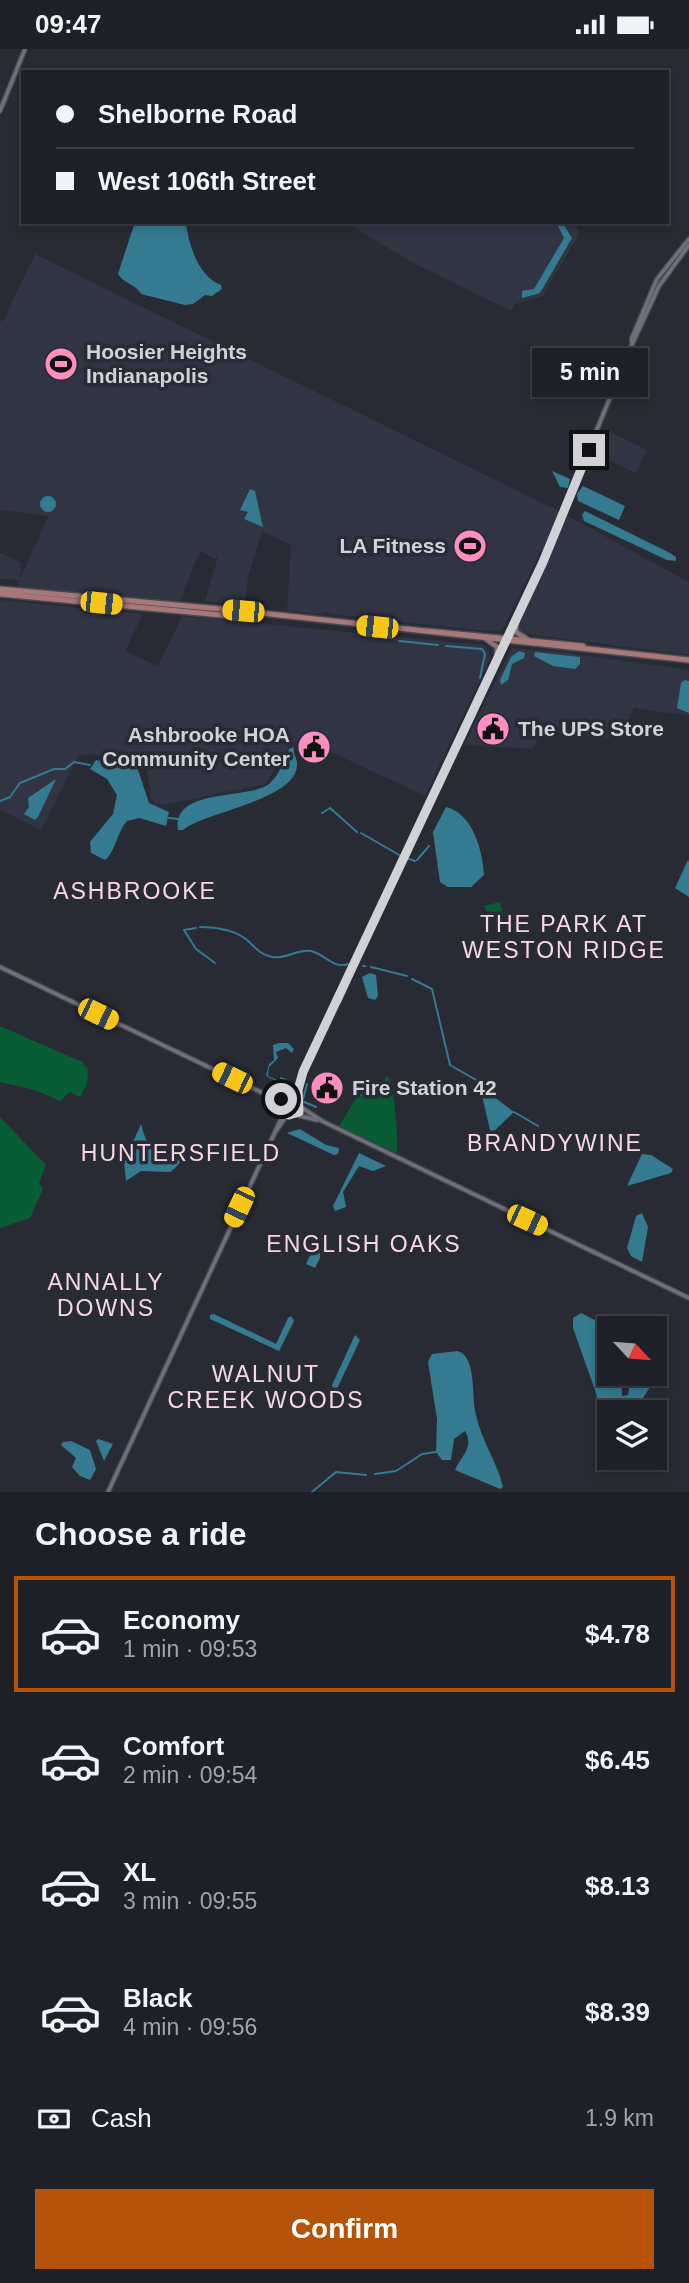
<!DOCTYPE html>
<html lang="en">
<head>
<meta charset="utf-8">
<style>
	body { margin:0; font-family:Helvetica,sans-serif; background:#2b2d33; color:#f1f3f6; height:100vh; display:flex; flex-direction:column; font-size:26px; white-space:nowrap }
	* { box-sizing:border-box; margin:0 }
	p { font-size:23px; color:#a1a3a7 }
	.icon { flex:none; width:38px; height:38px; fill:none; stroke:currentColor; stroke-width:2; stroke-linecap:round; stroke-linejoin:round }
	.map { position:relative; height:1443px; overflow:hidden }
	.panel { display:flex; flex-direction:column; background:#1e2027; flex:1 }
	.panel>* { flex:none }
	.guide { position:absolute; left:21px; top:21px; width:648px; height:154px; border-radius:0px; box-shadow:0 4px 10px #0003,0 0 0 2px #3c3e44; display:grid; align-content:center; height:154px; padding:0 35px; background:#1e2027 }
	.needle { width:46px; rotate:116deg }
	.controls { position:absolute; left:597px; top:1267px; display:grid; gap:14px }
	.controls a { display:grid; place-items:center; width:70px; height:70px; border-radius:0px; background:#1e2027; box-shadow:0 4px 10px #0003,0 0 0 2px #3c3e44; font-size:35px }
	.end { position:absolute; width:32px; height:32px; margin:-16px; border:9px solid #d0d2d8; background:#111; box-shadow:0 0 0 4px #111 }
	.from { border-radius:50% }
	.bubble { position:absolute; height:49px; border-radius:0px; background:#1e2027; box-shadow:0 4px 10px #0003,0 0 0 2px #3c3e44; font-size:23px; font-weight:800; line-height:49px; text-align:center }
	.car { position:absolute; width:21px; height:42px; margin:-21px -10px; border-radius:9px; box-shadow:0 0 5px 2px #0007; background:linear-gradient(#f5c518 24%,#345 0 40%,#f5c518 0 76%,#345 0 86%,#f5c518 0) }
	.guide b { display:flex; align-items:center; gap:24px; height:66px; font-size:26px }
	.guide b+b { border-top:2px solid #3c3e44 }
	.guide i { width:18px; height:18px; background:#f1f3f6 }
	ul { padding:0; list-style:none }
	li { display:flex; align-items:center; gap:21px; height:116px; margin:0 14px 10px; padding:0 21px; border:4px solid transparent; border-radius:0px }
	li div { flex:1 }
	li b { display:block; font-size:26px }
	li em { font-style:normal; font-weight:800 }
	li.selected { border-color:#b45309 }
	li>.icon { width:63px; height:63px; stroke-width:1.5 }
	h2 { padding:0 35px; font-size:32px; line-height:84px }
	.pay { display:flex; align-items:center; gap:18px; height:77px; padding:0 35px; font-size:26px }
	.pay p { margin-inline-start:auto }
	.button { display:flex; gap:14px; margin-top:auto; padding:14px 35px }
	.button a { flex:1; height:80px; border-radius:0px; background:#b45309; color:#fff; font-size:28px; font-weight:800; line-height:80px; text-align:center }
	.status { display:flex; justify-content:space-between; align-items:center; height:49px; padding:0 35px; background:#1e2027; direction:ltr }
	.status svg { height:19px; fill:currentColor }
	.map>svg:first-child { display:block }
</style>
</head>
<body>
<div class="status"><b>09:47</b><svg viewBox="0 0 49 12"><path d="M0 12V9h3v3zM5 12V6h3v6zM10 12V3h3v9zM15 12V0h3v12zM26 1h20v11H26zM47 4h2v5h-2z"/></svg></div>
<div class="map">
<svg width="689" height="1443" viewBox="0 0 689 1443">
	<rect width="100%" height="100%" fill="#282b34"/>
	<path fill="#303443" d="M344,173H571L580,184L543,247L515,255L511,262L417,216Z
		M35,205L561,463L545,502L541,501L505,576L499,582L478,581L330,565L328,562L321,565L287,562L291,496L262,482L248,528L245,558L205,552L218,507L215,510L200,502L180,552L17,538L20,531L0,530V504L21,513L20,531L48,467L0,461V272H3Z
		M608,382L647,401L636,424L598,406Z
		M566,466L689,533V606L519,584L517,579L521,568L552,503Z
		M0,551L143,565L125,602L158,617L182,567L485,596L491,608L425,747L303,690L291,695L265,735L163,756L155,754L151,749L146,714L89,705L78,707L41,781L0,761Z
		M512,599L553,602L689,621V667L634,659L619,690L542,682L533,700L464,696Z"/>
	<path fill="#095d34" d="M500,853L503,866L491,871L484,857Z
		M0,977L82,1013L88,1020L87,1035L80,1048L70,1043L60,1052L35,1041L0,1033Z
		M387,1026C395,1036 398,1089 397,1104L339,1077L362,1040L385,1045L384,1032Z
		M0,1068L46,1116L39,1134L43,1140L30,1169L0,1179Z"/>
	<path fill="#347b91" d="M135,173H186C188,196 199,228 221,236L222,240L212,247L205,246L193,255L185,256L141,245C136,235 124,235 118,225Z
		M556,173H562L572,189L540,244L522,249V242L534,240L564,189Z
		M552,422L570,430L568,439L560,438Z
		M583,437L625,457L619,471L578,452L577,445Z
		M250,440L255,442L263,478L244,470L248,463L240,461Z
		M40 455a8 8 0 1 1 16 0a8 8 0 1 1-16 0Z
		M585,462L670,504L676,508V512L667,511L584,472L582,466Z
		M519,602L525,604L524,609L512,615L508,631L501,636L500,631L511,608Z
		M535,603L580,608V615L575,620L553,617L534,607Z
		M685,631L689,632V664L677,659L681,634Z
		M294,698C293,705 296,708 297,713C301,751 205,762 183,781H178C172,740 241,750 266,737C276,732 286,710 289,700Z
		M96,711L137,718L149,754L169,763L166,777L139,769L127,772C117,783 115,804 105,811L91,804L90,793L113,765L117,746L107,730L90,720Z
		M56,730L38,768L35,771L24,765L29,758L28,749Z
		M446,758C473,764 483,803 484,826L471,838H448L440,833L433,783Z
		M688,811L689,813V848L675,839Z
		M370,924L376,926L378,947L375,951L368,949L362,928Z
		M279,994H288L294,1000L292,1004L286,999L276,1003L278,1009L269,1018L268,1027L277,1031L280,1041V1028L286,1030L283,1045L277,1042L276,1032L266,1027L269,1015L274,1011L273,996Z
		M483,1034L493,1047L514,1063L491,1085L480,1038Z
		M141,1075C146,1093 149,1102 170,1105L184,1098C186,1107 178,1118 170,1123L141,1122L126,1132L124,1113Z
		M300,1080L326,1096L339,1099L338,1105L334,1106L287,1084Z
		M359,1104L386,1117L373,1122L359,1117L343,1143L346,1158L335,1162L333,1157Z
		M642,1105L651,1106L673,1120L671,1124L627,1137Z
		M642,1164L648,1178L642,1213L631,1207L627,1199L636,1167Z
		M319,1187L320,1209L315,1219L306,1215Z
		M581,1264L610,1279L609,1296H601L596,1302L609,1311V1325H621L622,1347L628,1346L632,1325H654L655,1307C665,1324 642,1348 634,1363L614,1361L608,1364L609,1409H616L612,1415L608,1412L596,1344L573,1279V1269Z
		M214,1265L276,1295L288,1269L291,1267L294,1272L279,1302L210,1270V1266Z
		M355,1286L360,1291L335,1344L332,1336Z
		M458,1302C476,1308 472,1345 475,1361C480,1390 497,1412 503,1438L500,1440L455,1421C460,1408 475,1398 465,1382L454,1390L451,1411H442L436,1403L437,1370L428,1313L432,1305Z
		M98,1390L113,1395L104,1412L96,1392Z
		M71,1392L90,1401L96,1420L90,1431L80,1427L72,1418L76,1409L61,1396L63,1393Z"/>
	<g fill="none" stroke-linecap="round" stroke-linejoin="round">
		<path stroke="#347b91" stroke-width="2" d="M358,584L388,588
			M399,592L438,596
			M446,597L482,600L485,605L480,629
			M0,752L10,748L20,734L54,720H65L74,713L90,716
			M322,764L330,759L357,783
			M169,769L178,770
			M361,784L401,807
			M406,809L415,812
			M417,811L429,797
			M200,878C216,878 232,880 246,890C255,898 259,905 272,908C286,911 299,898 314,903C326,907 335,920 348,915
			M196,879L184,881L196,900L215,914
			M369,887L374,878
			M363,917H365
			M371,918L407,927
			M412,930L432,940L450,1016L483,1035
			M340,954L367,892
			M303,1050L307,1035
			M304,1053L316,1058
			M514,1063L538,1077
			M375,1425L396,1422L422,1405L436,1403
			M312,1443L336,1423L366,1426"/>
		<defs>
			<path id="tertiary" d="M0,62L25,0
				M632,294V289L657,230L689,190
				M0,918L269,1047L283,1057
				M269,1047L288,1051
				M301,1058L322,1072L689,1249
				M297,1066L317,1071
				M276,1082L285,1069L300,1061L299,1034
				M108,1443L282,1068L284,1055L293,1048L322,980L543,513L629,302L659,237L689,196"/>
			<path id="secondary" d="M516,570V583L527,590
				M486,590L497,598V611"/>
			<path id="primary" d="M0,540L243,562L689,611
				M0,545L242,568L249,566
				M427,582L583,597"/>
		</defs>
		<use href="#tertiary" stroke="#464950" stroke-width="6"/>
		<use href="#secondary" stroke="#464950" stroke-width="7"/>
		<use href="#primary" stroke="#464950" stroke-width="8"/>
		<use href="#tertiary" stroke="#6d707a" stroke-width="3.5"/>
		<use href="#secondary" stroke="#8a747a" stroke-width="4.5"/>
		<use href="#primary" stroke="#a7777a" stroke-width="5"/>
	</g>
	<g fill="none" stroke-linecap="round" stroke-linejoin="round">
		<path stroke="#d0d2d8" stroke-width="9" d="M281,1050L270,1047L281,1054L289,1066L299,1063L298,1041L303,1023L543,513L589,401"/>
	</g>
	<defs>
		<symbol id="stadium-disc" viewBox="-11 -11 22 22"><circle r="9.5" fill="#fd8ec0" stroke="#282b34"/><path d="M0-5a6.5 5 0 1 0 0 10a6.5 5 0 1 0 0-10ZM-3.5-1.8h7v3.6h-7Z" fill="#111"/></symbol>
		<symbol id="civic-disc" viewBox="-11 -11 22 22"><circle r="9.5" fill="#fd8ec0" stroke="#282b34"/><path d="M-.6-6.5H3V-4.5H.6V-3L4-1V1h2V6H-6V1h2V-1L-.6-3ZM-1.2 2.5V6h2.4V2.5Z" fill="#111"/></symbol>
	</defs>
	<g fill-rule="evenodd">
		<use href="#stadium-disc" x="42" y="296" width="38" height="38"/>
		<use href="#stadium-disc" x="451" y="478" width="38" height="38"/>
		<use href="#civic-disc" x="474" y="661" width="38" height="38"/>
		<use href="#civic-disc" x="295" y="679" width="38" height="38"/>
		<use href="#civic-disc" x="308" y="1020" width="38" height="38"/>
	</g>
	<g text-anchor="middle" stroke-width="7" stroke-linejoin="round" paint-order="stroke">
		<g font-size="21" font-weight="bold" fill="#d0d2d8" stroke="#282b34" text-anchor="start">
			<text x="86" y="310">Hoosier Heights<tspan x="86" dy="24">Indianapolis</tspan></text>
			<text x="446" y="504" text-anchor="end">LA Fitness</text>
			<text x="518" y="687">The UPS Store</text>
			<text x="290" y="693" text-anchor="end">Ashbrooke HOA<tspan x="290" dy="24">Community Center</tspan></text>
			<text x="352" y="1046">Fire Station 42</text>
		</g>
		<g font-size="23" letter-spacing="2" fill="#f8d7e4" stroke="#282b34">
			<text x="135" y="850">ASHBROOKE</text>
			<text x="564" y="883">THE PARK AT<tspan x="564" dy="26">WESTON RIDGE</tspan></text>
			<text x="555" y="1102">BRANDYWINE</text>
			<text x="181" y="1112">HUNTERSFIELD</text>
			<text x="364" y="1203">ENGLISH OAKS</text>
			<text x="106" y="1241">ANNALLY<tspan x="106" dy="26">DOWNS</tspan></text>
			<text x="266" y="1333">WALNUT<tspan x="266" dy="26">CREEK WOODS</tspan></text>
		</g>
	</g>
</svg>
<div class="controls">
<a><svg class="needle" viewBox="-14 -14 28 28"><path d="M0-13l5 13h-10z" fill="#e53935"/><path d="M0 13l5-13h-10z" fill="#a1a3a7"/></svg></a>
<a><svg class="icon" aria-label="layers" viewBox="0 0 24 24"><path d="M12 4l9 5-9 5-9-5zM3 14l9 5 9-5"/></svg></a>
</div>
<i class="end from" style="left:281px;top:1050px"></i>
<i class="end" style="left:589px;top:401px"></i>
<div class="bubble" style="left:532px;top:299px;width:116px">5 min</div>
<i class="car" style="left:101px;top:554px;rotate:96deg"></i>
<i class="car" style="left:243px;top:562px;rotate:275deg"></i>
<i class="car" style="left:377px;top:578px;rotate:276deg"></i>
<i class="car" style="left:98px;top:965px;rotate:116deg"></i>
<i class="car" style="left:232px;top:1029px;rotate:296deg"></i>
<i class="car" style="left:239px;top:1158px;rotate:205deg"></i>
<i class="car" style="left:527px;top:1171px;rotate:115deg"></i>
<div class="guide">
<b><i class="from"></i>Shelborne Road</b>
<b><i></i>West 106th Street</b>
</div>
</div>
<section class="panel">
<h2>Choose a ride</h2>
<ul>
<li class="selected"><svg class="icon" aria-label="car" viewBox="0 0 24 24"><path d="M5 17H2v-5l4-1 3-4h7l3 4 3 1v5h-3M9 17h6M6 11h13"/><circle cx="7" cy="17" r="2"/><circle cx="17" cy="17" r="2"/></svg><div><b>Economy</b><p>1 min · 09:53</p></div><em>$4.78</em></li>
<li><svg class="icon" aria-label="car" viewBox="0 0 24 24"><path d="M5 17H2v-5l4-1 3-4h7l3 4 3 1v5h-3M9 17h6M6 11h13"/><circle cx="7" cy="17" r="2"/><circle cx="17" cy="17" r="2"/></svg><div><b>Comfort</b><p>2 min · 09:54</p></div><em>$6.45</em></li>
<li><svg class="icon" aria-label="car" viewBox="0 0 24 24"><path d="M5 17H2v-5l4-1 3-4h7l3 4 3 1v5h-3M9 17h6M6 11h13"/><circle cx="7" cy="17" r="2"/><circle cx="17" cy="17" r="2"/></svg><div><b>XL</b><p>3 min · 09:55</p></div><em>$8.13</em></li>
<li><svg class="icon" aria-label="car" viewBox="0 0 24 24"><path d="M5 17H2v-5l4-1 3-4h7l3 4 3 1v5h-3M9 17h6M6 11h13"/><circle cx="7" cy="17" r="2"/><circle cx="17" cy="17" r="2"/></svg><div><b>Black</b><p>4 min · 09:56</p></div><em>$8.39</em></li>
</ul>
<div class="pay"><svg class="icon" aria-label="cash" viewBox="0 0 24 24"><path d="M3 7h18v10H3z"/><circle cx="12" cy="12" r="2"/></svg>Cash<p>1.9 km</p></div>
<div class="button"><a>Confirm</a></div>
</section>
</body>
</html>
